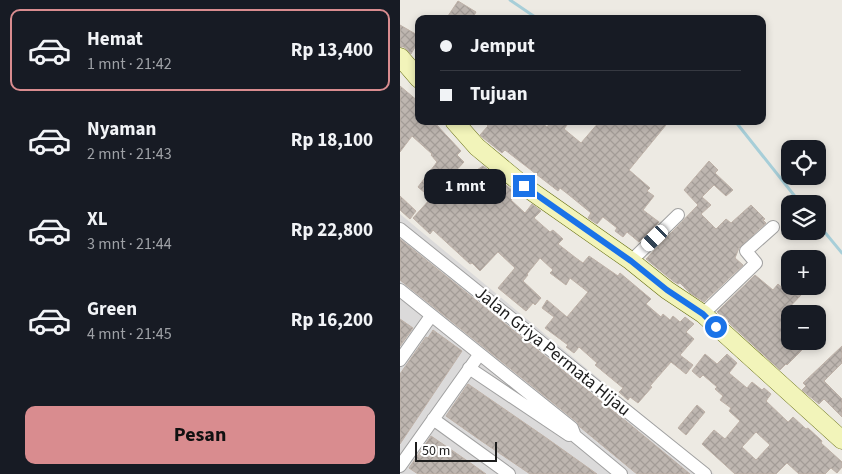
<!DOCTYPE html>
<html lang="id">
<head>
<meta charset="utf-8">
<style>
	body { margin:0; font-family:"Source Sans 3",sans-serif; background:#242831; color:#f1f3f6; height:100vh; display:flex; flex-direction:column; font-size:19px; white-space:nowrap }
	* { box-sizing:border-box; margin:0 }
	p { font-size:16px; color:#9ea1a6 }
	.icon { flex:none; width:28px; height:28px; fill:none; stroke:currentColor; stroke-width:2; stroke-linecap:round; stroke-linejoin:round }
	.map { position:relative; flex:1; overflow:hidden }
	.side { display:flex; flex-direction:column; background:#171b24; width:400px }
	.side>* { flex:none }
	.guide { position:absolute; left:15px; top:15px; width:351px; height:110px; border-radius:10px; box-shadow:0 2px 8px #0003; display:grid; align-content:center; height:110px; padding:0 25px; background:#171b24 }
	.controls { position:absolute; left:381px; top:140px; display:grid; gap:10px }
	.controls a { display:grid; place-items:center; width:45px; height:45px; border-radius:10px; background:#171b24; box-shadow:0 2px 8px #0003; font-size:25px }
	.scale { position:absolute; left:15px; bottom:12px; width:82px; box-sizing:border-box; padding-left:5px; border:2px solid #1d1d1d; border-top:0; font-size:14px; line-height:18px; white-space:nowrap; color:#1d1d1d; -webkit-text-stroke:4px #fff; paint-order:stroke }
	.end { position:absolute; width:22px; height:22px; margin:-11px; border:6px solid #1a73e8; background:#fff; box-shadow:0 0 0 2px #fff }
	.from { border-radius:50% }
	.bubble { position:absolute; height:35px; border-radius:10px; background:#171b24; box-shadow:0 2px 8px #0003; font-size:16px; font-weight:700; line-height:35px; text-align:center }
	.car { position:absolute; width:15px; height:30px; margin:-15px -8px; border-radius:6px; box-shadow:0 0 4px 1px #0007; background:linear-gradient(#fff 24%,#345 0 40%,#fff 0 76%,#345 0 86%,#fff 0) }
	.guide b { display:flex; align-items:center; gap:18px; height:48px; font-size:19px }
	.guide b+b { border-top:1px solid #363941 }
	.guide i { width:12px; height:12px; background:#f1f3f6 }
	ul { padding:9px 0 0; list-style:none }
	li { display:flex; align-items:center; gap:15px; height:82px; margin:0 10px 8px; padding:0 15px; border:2px solid transparent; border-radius:10px }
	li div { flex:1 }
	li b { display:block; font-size:19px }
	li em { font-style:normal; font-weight:700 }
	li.current { border-color:#d98c8f }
	li>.icon { width:45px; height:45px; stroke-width:1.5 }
	.button { display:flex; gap:10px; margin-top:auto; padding:10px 25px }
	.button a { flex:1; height:58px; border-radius:10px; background:#d98c8f; color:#111; font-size:20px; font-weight:700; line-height:58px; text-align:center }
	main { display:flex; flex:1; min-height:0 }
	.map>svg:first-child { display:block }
</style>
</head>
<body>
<main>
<section class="side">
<ul>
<li class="current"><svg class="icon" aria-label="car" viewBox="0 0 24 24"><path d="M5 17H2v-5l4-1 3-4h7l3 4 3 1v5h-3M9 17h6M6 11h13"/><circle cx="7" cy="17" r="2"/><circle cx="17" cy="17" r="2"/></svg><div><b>Hemat</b><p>1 mnt · 21:42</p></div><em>Rp 13,400</em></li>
<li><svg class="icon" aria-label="car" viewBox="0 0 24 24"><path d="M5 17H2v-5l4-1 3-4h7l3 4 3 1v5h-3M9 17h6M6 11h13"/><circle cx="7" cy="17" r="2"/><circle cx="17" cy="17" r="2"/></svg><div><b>Nyaman</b><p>2 mnt · 21:43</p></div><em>Rp 18,100</em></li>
<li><svg class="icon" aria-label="car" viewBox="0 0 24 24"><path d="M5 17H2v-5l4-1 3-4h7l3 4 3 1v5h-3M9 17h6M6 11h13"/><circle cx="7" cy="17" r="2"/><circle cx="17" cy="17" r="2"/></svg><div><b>XL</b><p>3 mnt · 21:44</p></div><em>Rp 22,800</em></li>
<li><svg class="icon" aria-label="car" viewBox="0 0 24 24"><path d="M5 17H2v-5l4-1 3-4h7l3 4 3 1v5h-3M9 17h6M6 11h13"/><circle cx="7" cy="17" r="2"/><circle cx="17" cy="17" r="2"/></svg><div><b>Green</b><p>4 mnt · 21:45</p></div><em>Rp 16,200</em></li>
</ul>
<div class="button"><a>Pesan</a></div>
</section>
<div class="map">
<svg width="442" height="474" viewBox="0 0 442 474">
	<defs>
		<pattern id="building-cross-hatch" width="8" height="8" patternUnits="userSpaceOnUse" patternTransform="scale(1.25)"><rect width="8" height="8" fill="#beb6b0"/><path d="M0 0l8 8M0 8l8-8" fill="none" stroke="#a39c97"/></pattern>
	</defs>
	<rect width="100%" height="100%" fill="#edeae3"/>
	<path fill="#dbdada" d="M0,214L314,474H0Z"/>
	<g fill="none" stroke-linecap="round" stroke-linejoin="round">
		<path stroke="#a7ced8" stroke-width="3" d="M110,0L138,19
			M335,121L401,204
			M418,224L442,253"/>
	</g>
	<path fill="url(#building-cross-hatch)" stroke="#beb1a7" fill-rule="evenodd" d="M58,1L76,12L72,19H46Z
		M0,25L19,36V49L15,47L11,54L4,47H0Z
		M0,86L19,102V121H33L61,151L57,155L64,162L37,191L40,194L83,166L87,169L98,186L102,182L117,194L111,200L125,213L132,204L141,211L134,218L150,232L153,230L163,239L158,244L176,258L183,263L189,256L218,276L220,273L251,299L246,304L261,317L263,314L270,320L273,316L280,322L285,317L294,324L286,332L294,339L280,355L293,365L286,374L271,362L250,386L252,387L238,403L230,397L228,400L219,392L223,388L195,365L197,363L179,347L174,353L166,347L168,345L145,328L154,317L142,308L147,300L167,317L188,292L170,278L166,285L150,273L153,270L140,258L127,274L128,275L123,281L141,298L135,305L133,303L126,311L98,288L115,268L98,252L80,271L72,263L70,264L33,230L30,234L13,218L31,198L18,187L37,162L31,155L32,154L12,136L0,152Z
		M84,121H140L147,127L152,121H170L164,129L181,143L200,121H261L266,125L229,170L250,188L247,191L254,196L243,210L259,222L239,242L227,232L223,237L215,231L217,228L203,217L197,224L188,218L191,213L169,195L160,188L158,191L105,150L102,153L82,137L80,135L88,126Z
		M309,161L318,170L315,173L333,190L326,196L314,185L302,197L311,205L301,214L316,229L326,219L331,223L351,205L365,219L363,220L366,223L339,248L335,258L343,265L304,302L290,293L280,283L278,284L273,281L246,259L298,205L284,190Z
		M0,196L16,211L10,219L0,210Z
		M0,239L227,422L290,474H237L232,470L180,427L177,422L0,280Z
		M355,275L373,290L378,284L388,293L395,286L402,294L381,316L390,324V341H401L406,346L387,365L386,364L380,370L317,312Z
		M0,319L13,328L0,346Z
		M33,330L62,351L0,444V374L26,337L28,338Z
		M442,346V363L424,381L442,399V417L424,399L419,404L402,390L406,386L403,383Z
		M305,354L317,364L327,354L337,363L329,373L347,388L352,382L362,390L364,388L371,394L366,401L388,422L393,417L406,429L408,428L422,441L421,443L442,462V467L437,473L431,468L425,474H399L387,463L376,474H335L302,444L314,430L325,439L340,421L329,411L331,408L320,400L323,396L315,389L317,387L303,375L300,378L292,371ZM356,432L370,445L356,460L342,447Z
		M68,384L145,437L197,474H130L80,440L46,416Z
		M297,405L305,412L286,435L278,428Z
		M31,436L69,462L86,474H18L9,468Z"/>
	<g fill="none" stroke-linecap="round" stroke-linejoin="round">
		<defs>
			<path id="street" d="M0,229L305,474
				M231,261L278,215
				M0,290L172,428L175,436L221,474
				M303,314L356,263L346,251L373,227
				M0,360L31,316
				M69,368L169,435
				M33,419L109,474
				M0,466L79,355"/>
			<path id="secondary" d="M0,57L19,79
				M54,121L77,147L124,186L231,261L267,290L303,314L442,440"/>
		</defs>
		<use href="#street" stroke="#a1a1a1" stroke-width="14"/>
		<use href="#secondary" stroke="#626b0d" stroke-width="19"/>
		<use href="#street" stroke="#fff" stroke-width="12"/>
		<use href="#secondary" stroke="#f2f4ba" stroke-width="18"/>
	</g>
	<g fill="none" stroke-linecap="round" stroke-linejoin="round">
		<path stroke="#1a73e8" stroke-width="6" d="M124,186L231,261L267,290L303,314L316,327"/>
	</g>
	<g text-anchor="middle" stroke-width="4.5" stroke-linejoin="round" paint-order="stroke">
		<g font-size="18" fill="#1d1d1d" stroke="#fff">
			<text transform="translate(153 351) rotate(39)" y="6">Jalan Griya Permata Hijau</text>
		</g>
	</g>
</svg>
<div class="controls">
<a><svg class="icon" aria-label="locate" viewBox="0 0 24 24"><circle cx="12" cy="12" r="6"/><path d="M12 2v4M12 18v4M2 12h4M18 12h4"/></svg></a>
<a><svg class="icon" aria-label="layers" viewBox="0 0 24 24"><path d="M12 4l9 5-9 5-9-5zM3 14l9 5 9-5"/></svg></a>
<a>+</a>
<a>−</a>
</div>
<div class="scale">50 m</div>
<i class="end from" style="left:316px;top:327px"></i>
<i class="end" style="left:124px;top:186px"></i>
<div class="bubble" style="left:24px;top:169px;width:82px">1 mnt</div>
<i class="car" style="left:255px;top:238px;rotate:226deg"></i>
<div class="guide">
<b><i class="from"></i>Jemput</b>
<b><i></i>Tujuan</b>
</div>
</div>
</main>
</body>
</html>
